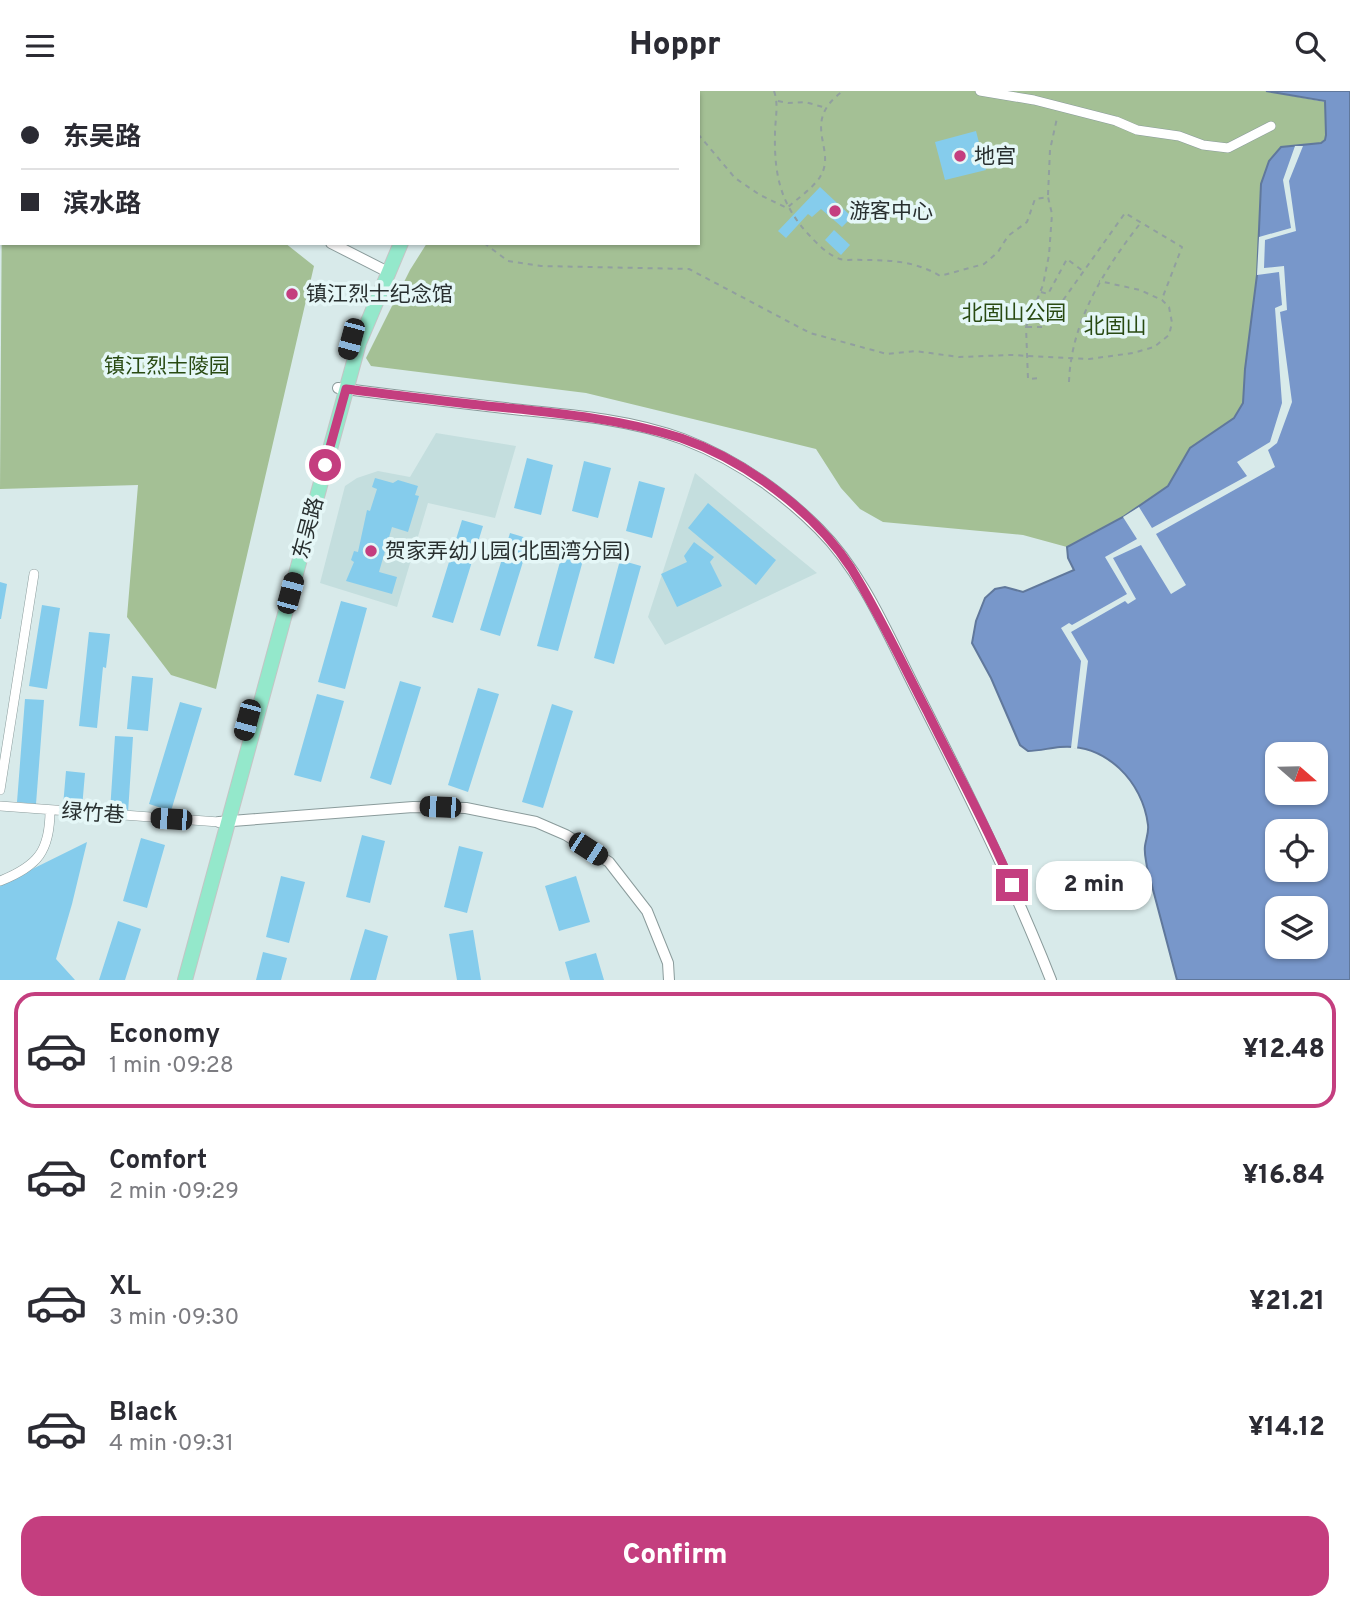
<!DOCTYPE html>
<html lang="en">
<head>
<meta charset="utf-8">
<style>
	body { margin:0; font-family:Overpass,"Noto Sans SC",sans-serif; background:#f2f2f3; color:#2b2b33; height:100vh; display:flex; flex-direction:column; font-size:26px; white-space:nowrap }
	* { box-sizing:border-box; margin:0 }
	p { font-size:23px; color:#7c7c81 }
	.icon { flex:none; width:38px; height:38px; fill:none; stroke:currentColor; stroke-width:2; stroke-linecap:round; stroke-linejoin:round }
	.map { position:relative; height:889px; overflow:hidden }
	.details { display:flex; flex-direction:column; background:#fff; flex:1 }
	.details>* { flex:none }
	.hud { position:absolute; left:0px; top:0px; width:700px; height:154px; box-shadow:0 2px 5px #0004; display:grid; align-content:center; height:154px; padding:0 21px; background:#fff }
	.needle { width:46px; rotate:110deg }
	.buttons { position:absolute; left:1265px; top:651px; display:grid; gap:14px }
	.buttons a { display:grid; place-items:center; width:63px; height:63px; border-radius:14px; background:#fff; box-shadow:0 2px 5px #0004; font-size:35px }
	.end { position:absolute; width:32px; height:32px; margin:-16px; border:9px solid #c43e7f; background:#fff; box-shadow:0 0 0 4px #fff }
	.from { border-radius:50% }
	.bubble { position:absolute; height:49px; border-radius:21px; background:#fff; box-shadow:0 2px 5px #0004; font-size:23px; font-weight:800; line-height:49px; text-align:center }
	.car { position:absolute; width:21px; height:42px; margin:-21px -10px; border-radius:9px; box-shadow:0 0 5px 2px #0007; background:linear-gradient(#222 24%,#8ab4d8 0 40%,#222 0 76%,#8ab4d8 0 86%,#222 0) }
	.hud b { display:flex; align-items:center; gap:24px; height:66px; font-size:26px }
	.hud b+b { border-top:2px solid #e1e1e2 }
	.hud i { width:18px; height:18px; background:#2b2b33 }
	ul { padding:12px 0 0; list-style:none }
	li { display:flex; align-items:center; gap:21px; height:116px; margin:0 14px 10px; padding:0 7px; border:4px solid transparent; border-radius:21px }
	li div { flex:1 }
	li b { display:block; font-size:26px }
	li em { font-style:normal; font-weight:800 }
	li.on { border-color:#c43e7f }
	li>.icon { width:63px; height:63px; stroke-width:1.5 }
	.primary-button { display:flex; gap:14px; margin-top:auto; padding:14px 21px }
	.primary-button a { flex:1; height:80px; border-radius:21px; background:#c43e7f; color:#fff; font-size:28px; font-weight:800; line-height:80px; text-align:center }
	header { display:flex; justify-content:space-between; align-items:center; height:91px; padding:0 21px; background:#fff; font-size:32px; font-weight:800 }
	.map>svg:first-child { display:block }
</style>
</head>
<body>
<header><svg class="icon" aria-label="menu" viewBox="0 0 24 24"><path d="M4 6h16M4 12h16M4 18h16"/></svg>Hoppr<svg class="icon" aria-label="search" viewBox="0 0 24 24"><circle cx="10" cy="10" r="6"/><path d="M15 15l6 6"/></svg></header>
<div class="map">
<svg width="1350" height="889" viewBox="0 0 1350 889">
	<rect width="100%" height="100%" fill="#d8eaea"/>
	<path fill="#c4dede" d="M436,342L516,355L495,427L428,412L397,516L320,492L345,395L357,387L378,380L410,386Z
		M695,382L817,482L665,554L648,526Z"/>
	<path fill="#a4c095" d="M531,0H1266L1325,11L1326,44L1325,49L1321,52L1281,56L1259,146L1257,184L1245,278L1243,312L1234,327L1190,357L1168,395L1123,426L1067,456L1023,444L883,431L860,418L841,397L816,358L586,302L371,275L366,267L410,179L427,152H698V2H529Z
		M2,103V152H285L314,175L216,598L171,584L127,526L138,394L0,398Z"/>
	<path fill="#7897ca" stroke="#60789c" stroke-width="2" fill-rule="evenodd" d="M1266,0H1350V889H1177L1147,776C1146,769 1144,762 1145,755C1146,748 1149,741 1148,734C1143,691 1106,652 1060,656C1049,657 1039,660 1028,660L1020,654L991,587L972,552L976,530L985,507L995,498L1005,496L1023,501L1074,479L1068,467L1067,456L1123,426L1168,395L1190,357L1234,327L1243,312L1245,278L1257,184L1261,93L1269,70L1281,56L1321,52L1325,49L1326,44L1325,10ZM1278,663H1316V702H1278ZM1278,740H1316V779H1278ZM1278,817H1316V856H1278Z"/>
	<path fill="#d8eaea" d="M1295,55H1303L1289,90L1296,140L1265,149L1264,177L1284,175L1287,219L1280,221L1292,311L1277,352L1268,359L1275,376L1156,443L1186,494L1171,503L1141,454L1113,467L1136,508L1128,513L1125,510L1071,541L1088,570L1077,658L1071,657L1081,570L1061,537L1069,532L1072,534L1127,503L1105,466L1137,448L1123,426L1139,416L1152,437L1247,385L1237,371L1270,351L1282,312L1275,217L1282,214L1279,181L1257,184L1259,146L1291,137L1283,89Z"/>
	<path fill="#85ccec" d="M976,40L986,79L945,89L935,51Z
		M820,96L852,126L842,136L821,118L812,126L808,123L786,147L778,140Z
		M834,139L850,154L841,164L825,149Z
		M527,367L553,374L541,424L514,417Z
		M584,370L611,377L598,427L572,420Z
		M375,387L393,392L398,389L418,395L415,404L419,405L408,441L392,436L379,481L397,486L392,503L346,490L354,471L351,469L354,460L358,461L367,419L370,420L377,398L372,396Z
		M639,390L665,397L652,447L626,440Z
		M708,412L776,469L756,494L688,437Z
		M462,429L483,435L453,532L432,526Z
		M510,442L530,448L500,545L480,539Z
		M694,451L714,466L710,471L722,495L677,516L661,483L687,471L684,465Z
		M564,456L585,462L558,560L537,555Z
		M620,469L641,475L614,573L594,567Z
		M0,491L7,493L1,528H0Z
		M341,510L367,517L345,598L318,591Z
		M42,514L60,517L47,598L29,595Z
		M89,541L110,543L106,577L103,576L97,637L79,635Z
		M132,585L153,587L148,640L127,638Z
		M400,590L421,596L391,694L370,687Z
		M478,597L499,603L468,701L448,694Z
		M317,603L344,610L321,691L294,684Z
		M25,608L44,609L36,713L17,711Z
		M180,611L202,617L171,720L149,713Z
		M552,613L573,620L543,717L522,711Z
		M115,645L133,646L128,722L110,720Z
		M66,680L85,682L82,717L63,715Z
		M362,744L385,750L370,812L346,806Z
		M141,747L165,754L147,817L123,810Z
		M87,751L72,813L56,868L75,889H0V794Z
		M459,755L483,761L467,822L444,816Z
		M281,785L305,791L289,852L266,846Z
		M576,785L590,831L559,840L545,795Z
		M118,830L141,838L125,889H99Z
		M365,838L388,845L376,889H350Z
		M473,839L481,889H457L449,843Z
		M263,861L287,867L281,889H256Z
		M596,862L604,889H570L565,871Z"/>
	<g fill="none" stroke-linecap="round" stroke-linejoin="round">
		<defs>
			<path id="minor" d="M980,0L1034,9L1116,30L1137,39L1179,45L1203,54L1228,57L1271,35
				M0,699L34,483
				M0,715L219,731
				M0,790C38,775 50,760 50,719"/>
			<path id="tertiary" d="M95,0L98,2
				M331,152L388,181
				M338,297C399,305 460,312 522,319C575,324 632,329 683,348C735,368 780,399 819,438C863,482 889,546 917,601C965,696 1012,790 1051,889
				M219,731L413,716L466,717L536,731L566,744L609,771L647,820L668,872L669,889"/>
			<path id="primary" d="M486,2L488,0
				M499,2L500,0
				M185,889L359,252L401,152"/>
		</defs>
		<use href="#minor" stroke="#8a9b9b" stroke-width="10"/>
		<use href="#tertiary" stroke="#8a9b9b" stroke-width="12"/>
		<use href="#primary" stroke="#c3c5c5" stroke-width="16"/>
		<path stroke="#919f9f" stroke-width="2" stroke-dasharray="5 5" stroke-linecap="butt" d="M634,0L636,2
			M774,0C779,14 775,28 775,43C774,85 781,115 811,146C818,154 830,165 840,168C847,170 856,168 862,169C889,169 916,170 940,185L984,173L998,161L1008,145L1027,131L1035,108L1048,106L1052,123L1049,164L1043,194L1026,236L1028,288L1040,287
			M542,2L543,0
			M778,10L788,12L805,11L823,16
			M698,43L735,87L760,104L787,117C797,108 813,97 820,86C838,58 799,32 843,0
			M1048,104L1050,59L1057,27
			M484,152L508,170L541,175L689,178L810,242L887,263L915,260L959,266L1011,264L1089,268L1133,262L1154,256L1169,244L1172,232L1169,216L1162,209L1140,199L1099,190
			M1041,201L1048,203L1067,168L1083,180
			M1027,236H1044L1125,122L1182,156L1162,208
			M1069,291C1071,231 1104,179 1139,134"/>
		<use href="#minor" stroke="#fff" stroke-width="9"/>
		<use href="#tertiary" stroke="#fff" stroke-width="10"/>
		<use href="#primary" stroke="#94e8cb" stroke-width="14"/>
	</g>
	<g fill="none" stroke-linecap="round" stroke-linejoin="round">
		<path stroke="#c43e7f" stroke-width="9" d="M325,374L346,298C397,304 447,311 498,316C559,322 622,328 681,347C744,369 814,420 851,477C880,524 903,574 928,622C956,679 987,735 1012,794"/>
	</g>
	<g fill="#c43e7f" stroke="#e5f7f7" stroke-width="2.5">
		<circle cx="960" cy="65" r="7"/>
		<circle cx="835" cy="120" r="7"/>
		<circle cx="292" cy="203" r="7"/>
		<circle cx="371" cy="460" r="7"/>
	</g>
	<g text-anchor="middle" stroke-width="7" stroke-linejoin="round" paint-order="stroke">
		<g font-size="21" fill="#282f2f" stroke="#e5f7f7" text-anchor="start">
			<text x="974" y="72">地宫</text>
			<text x="849" y="127">游客中心</text>
			<text x="306" y="210">镇江烈士纪念馆</text>
			<text x="385" y="467">贺家弄幼儿园(北固湾分园)</text>
		</g>
		<g font-size="21" fill="#294a12" stroke="#e5f7f7">
			<text x="1014" y="229">北固山公园</text>
			<text x="1115" y="242">北固山</text>
			<text x="167" y="282">镇江烈士陵园</text>
		</g>
		<g font-size="21" fill="#282f2f" stroke="#e5f7f7">
			<text transform="translate(308 437) rotate(-75)" y="7">东吴路</text>
			<text transform="translate(93 722) rotate(4)" y="7">绿竹巷</text>
		</g>
	</g>
</svg>
<div class="buttons">
<a><svg class="needle" viewBox="-14 -14 28 28"><path d="M0-13l5 13h-10z" fill="#e53935"/><path d="M0 13l5-13h-10z" fill="#7c7c81"/></svg></a>
<a><svg class="icon" aria-label="locate" viewBox="0 0 24 24"><circle cx="12" cy="12" r="6"/><path d="M12 2v4M12 18v4M2 12h4M18 12h4"/></svg></a>
<a><svg class="icon" aria-label="layers" viewBox="0 0 24 24"><path d="M12 4l9 5-9 5-9-5zM3 14l9 5 9-5"/></svg></a>
</div>
<i class="end from" style="left:325px;top:374px"></i>
<i class="end" style="left:1012px;top:794px"></i>
<div class="bubble" style="left:1036px;top:770px;width:116px">2 min</div>
<i class="car" style="left:351px;top:248px;rotate:195deg"></i>
<i class="car" style="left:290px;top:502px;rotate:15deg"></i>
<i class="car" style="left:247px;top:629px;rotate:195deg"></i>
<i class="car" style="left:440px;top:716px;rotate:272deg"></i>
<i class="car" style="left:171px;top:728px;rotate:274deg"></i>
<i class="car" style="left:588px;top:758px;rotate:123deg"></i>
<div class="hud">
<b><i class="from"></i>东吴路</b>
<b><i></i>滨水路</b>
</div>
</div>
<section class="details">
<ul>
<li class="on"><svg class="icon" aria-label="car" viewBox="0 0 24 24"><path d="M5 17H2v-5l4-1 3-4h7l3 4 3 1v5h-3M9 17h6M6 11h13"/><circle cx="7" cy="17" r="2"/><circle cx="17" cy="17" r="2"/></svg><div><b>Economy</b><p>1 min · 09:28</p></div><em>¥12.48</em></li>
<li><svg class="icon" aria-label="car" viewBox="0 0 24 24"><path d="M5 17H2v-5l4-1 3-4h7l3 4 3 1v5h-3M9 17h6M6 11h13"/><circle cx="7" cy="17" r="2"/><circle cx="17" cy="17" r="2"/></svg><div><b>Comfort</b><p>2 min · 09:29</p></div><em>¥16.84</em></li>
<li><svg class="icon" aria-label="car" viewBox="0 0 24 24"><path d="M5 17H2v-5l4-1 3-4h7l3 4 3 1v5h-3M9 17h6M6 11h13"/><circle cx="7" cy="17" r="2"/><circle cx="17" cy="17" r="2"/></svg><div><b>XL</b><p>3 min · 09:30</p></div><em>¥21.21</em></li>
<li><svg class="icon" aria-label="car" viewBox="0 0 24 24"><path d="M5 17H2v-5l4-1 3-4h7l3 4 3 1v5h-3M9 17h6M6 11h13"/><circle cx="7" cy="17" r="2"/><circle cx="17" cy="17" r="2"/></svg><div><b>Black</b><p>4 min · 09:31</p></div><em>¥14.12</em></li>
</ul>
<div class="primary-button"><a>Confirm</a></div>
</section>
</body>
</html>
